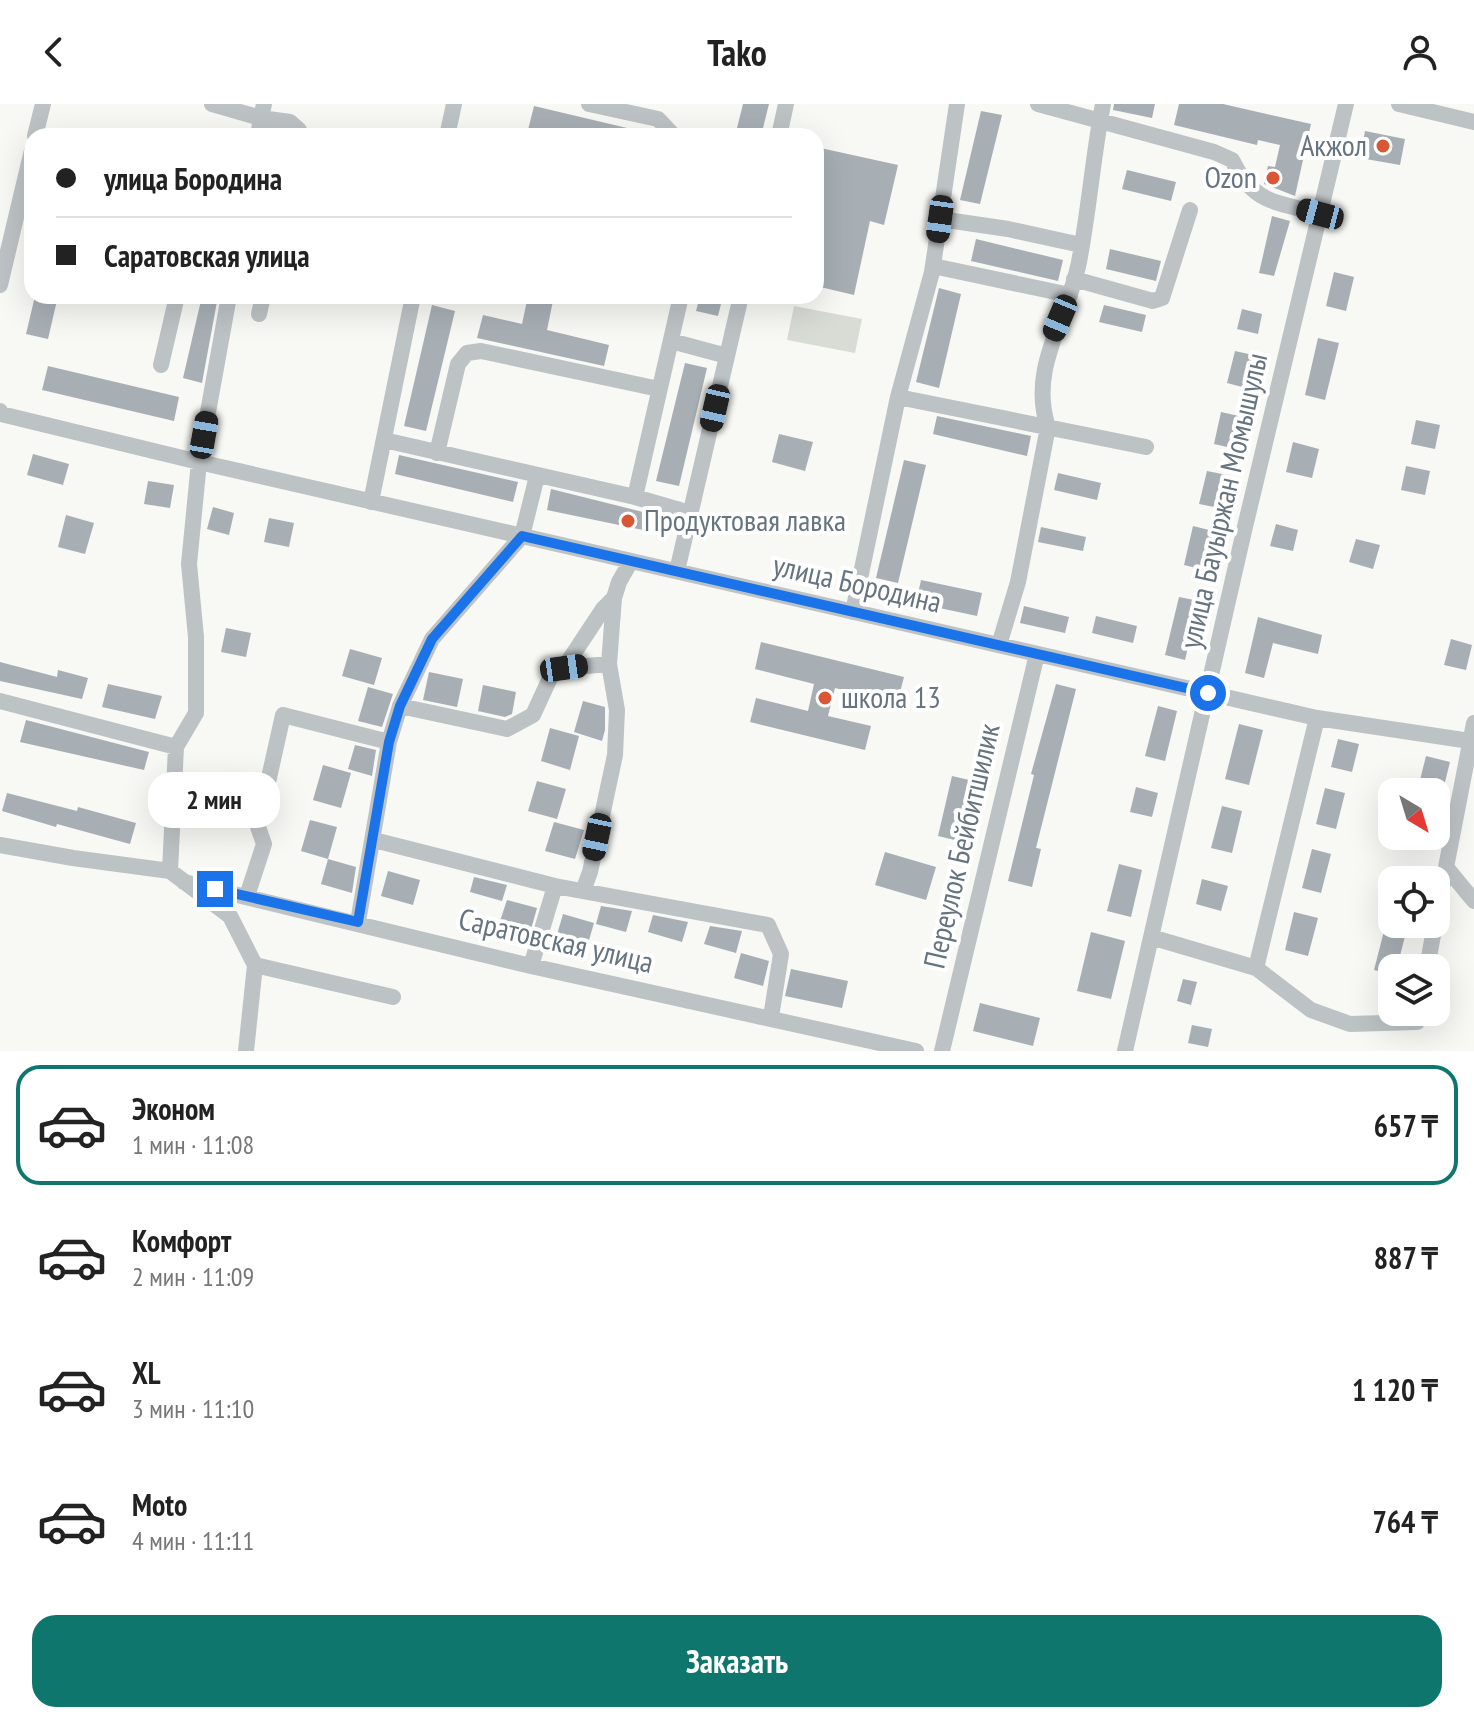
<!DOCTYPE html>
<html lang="ru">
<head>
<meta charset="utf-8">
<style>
	body { margin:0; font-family:"PT Sans Narrow",sans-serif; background:#f2f2f2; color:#222; height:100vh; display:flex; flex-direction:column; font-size:30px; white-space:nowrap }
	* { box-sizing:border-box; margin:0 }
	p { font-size:26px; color:#767676 }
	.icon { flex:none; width:44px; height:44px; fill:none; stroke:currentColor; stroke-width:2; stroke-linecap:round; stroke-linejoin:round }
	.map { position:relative; height:947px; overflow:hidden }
	.drawer { display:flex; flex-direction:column; background:#fff; flex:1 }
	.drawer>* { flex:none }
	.banner { position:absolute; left:24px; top:24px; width:800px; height:176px; border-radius:24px; box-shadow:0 8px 32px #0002; display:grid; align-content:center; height:176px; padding:0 32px; background:#fff }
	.needle { width:52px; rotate:142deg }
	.buttons { position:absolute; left:1378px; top:674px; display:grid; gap:16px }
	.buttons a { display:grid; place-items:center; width:72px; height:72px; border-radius:16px; background:#fff; box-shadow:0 8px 32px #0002; font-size:40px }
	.end { position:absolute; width:36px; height:36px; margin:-18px; border:10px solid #1a73e8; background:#fff; box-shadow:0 0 0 4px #fff }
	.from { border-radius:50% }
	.bubble { position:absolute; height:56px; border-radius:24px; background:#fff; box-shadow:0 8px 32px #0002; font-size:26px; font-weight:700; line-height:56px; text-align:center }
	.car { position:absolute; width:24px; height:48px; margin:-24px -12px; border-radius:10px; box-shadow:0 0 6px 2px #0007; background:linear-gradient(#222 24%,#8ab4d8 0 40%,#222 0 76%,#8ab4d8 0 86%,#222 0) }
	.banner b { display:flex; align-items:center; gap:28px; height:76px; font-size:30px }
	.banner b+b { border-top:2px solid #e0e0e0 }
	.banner i { width:20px; height:20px; background:#222 }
	ul { padding:14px 0 0; list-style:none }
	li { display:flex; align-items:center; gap:24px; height:120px; margin:0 16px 12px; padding:0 16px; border:4px solid transparent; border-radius:24px }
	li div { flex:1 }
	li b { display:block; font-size:30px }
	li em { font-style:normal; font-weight:700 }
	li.current { border-color:#0f766e }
	li>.icon { width:72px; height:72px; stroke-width:1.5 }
	.cta { display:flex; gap:16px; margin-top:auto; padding:16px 32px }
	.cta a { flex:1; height:92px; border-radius:24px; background:#0f766e; color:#fff; font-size:32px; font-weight:700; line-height:92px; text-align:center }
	header { display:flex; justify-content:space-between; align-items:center; height:104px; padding:0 32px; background:#fff; font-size:36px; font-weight:700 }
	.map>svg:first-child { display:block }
</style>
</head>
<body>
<header><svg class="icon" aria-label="back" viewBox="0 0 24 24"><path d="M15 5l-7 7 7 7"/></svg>Tako<svg class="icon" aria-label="person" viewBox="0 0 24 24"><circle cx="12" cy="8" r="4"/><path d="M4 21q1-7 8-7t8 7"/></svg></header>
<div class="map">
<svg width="1474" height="947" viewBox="0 0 1474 947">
	<rect width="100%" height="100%" fill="#f8f8f5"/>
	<path fill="#d8dcd5" d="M794,202L862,215L855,249L787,236Z"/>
	<path fill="#a7afb5" d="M743,0H769L761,32H735Z
		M1114,0H1155L1152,14L1113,6Z
		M1179,0H1223L1311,20L1295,92L1264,80L1268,62L1275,63L1280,41L1258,36L1257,41L1174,21Z
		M534,2L644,28V32H553L528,26Z
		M981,7L1002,11L980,100L960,96Z
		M1365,27L1405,35L1400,61L1360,54Z
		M816,43L898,61L884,121L870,117L854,191L816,182Z
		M1127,66L1176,78L1171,97L1122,85Z
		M1272,112L1290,117L1274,172L1259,169Z
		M976,135L1063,156L1058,177L971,157Z
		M1110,145L1161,157L1156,177L1106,165Z
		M1334,168L1354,173L1346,207L1326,202Z
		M939,184L961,190L939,284L916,278Z
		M35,192H58L48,235L26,230Z
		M202,192H218L202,279L183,274Z
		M528,192H554L547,226L609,241L604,262L477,234L483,211L522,220Z
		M700,192H723L718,212L696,207Z
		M432,201L455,207L426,327L404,322Z
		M1104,201L1146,211L1142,228L1099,218Z
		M1242,205L1262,210L1258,230L1237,225Z
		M1318,234L1339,239L1325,296L1305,291Z
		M1235,247L1253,251L1246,284L1227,279Z
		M685,259L707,264L679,382L656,377Z
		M48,262L179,293L174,317L42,286Z
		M1221,308L1239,312L1232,344L1214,340Z
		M937,312L1031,332L1027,352L933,330Z
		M1416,316L1440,321L1435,345L1411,340Z
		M779,330L813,338L805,367L772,358Z
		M1293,338L1319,345L1312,374L1286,368Z
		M33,350L69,360L63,381L27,371Z
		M399,351L518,378L513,398L395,370Z
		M904,356L926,361L898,479L876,474Z
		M1406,362L1430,367L1425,391L1401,386Z
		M1207,367L1227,371L1219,404L1199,400Z
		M1058,369L1101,379L1097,396L1054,386Z
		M148,377L174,381L170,404L144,400Z
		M551,385L671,415L667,431L547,406Z
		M213,403L234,409L229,431L207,425Z
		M66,411L94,419L85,450L58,443Z
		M269,414L294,419L289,443L264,438Z
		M1276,420L1298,426L1293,447L1270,442Z
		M1193,422L1213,427L1204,466L1184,461Z
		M1041,423L1086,433L1083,447L1038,438Z
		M1356,435L1380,441L1373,465L1349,458Z
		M921,476L982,489L977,512L916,499Z
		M1179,493L1199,497L1185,556L1165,551Z
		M1024,502L1069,513L1065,529L1020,519Z
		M1096,512L1137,522L1133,539L1092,529Z
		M1258,513L1322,531L1318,550L1273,539L1264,574L1245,569Z
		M226,524L251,529L246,553L221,548Z
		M1451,535L1472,541L1466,566L1444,561Z
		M761,538L904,573L897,600L835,584L828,612L871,622L865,646L750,618L756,594L808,607L814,580L755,565Z
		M350,545L382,554L374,581L342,572Z
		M0,558L57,573L58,566L88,574L82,595L0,577Z
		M429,568L463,575L457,603L423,596Z
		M108,580L162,592L155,615L102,603Z
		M1056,580L1076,585L1036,744L1041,745L1032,783L1008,777L1034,671L1031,670Z
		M483,581L516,588L512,610L505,613L478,607Z
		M368,583L393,590L382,623L358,617Z
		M583,597L605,603V626L602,637L574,628Z
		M1158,602L1177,607L1165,657L1145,652Z
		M26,616L149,648L144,666L20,638Z
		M1239,620L1263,626L1249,681L1225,675Z
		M550,624L579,632L570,666L541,657Z
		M1338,635L1359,640L1352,668L1331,663Z
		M355,641L376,646L372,672L348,665Z
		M1426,652L1450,658L1442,690L1418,684Z
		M323,661L351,669L341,704L313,696Z
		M952,672L982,679L967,739L938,732Z
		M537,677L566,685L557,715L528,707Z
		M1136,683L1158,689L1152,713L1130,708Z
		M1325,684L1345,689L1336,725L1316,720Z
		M7,689L77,707L78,703L136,719L130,740L57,720L56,723L2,707Z
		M1222,702L1242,707L1232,749L1211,744Z
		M310,716L337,723L328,755L301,747Z
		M554,718L584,726L575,755L545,747Z
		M1406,732H1427L1424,745L1404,740Z
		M1312,745L1331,750L1321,789L1302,784Z
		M885,748L936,763L926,796L875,781Z
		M328,755L356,763L352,789L321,780Z
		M1119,760L1142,766L1131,813L1107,807Z
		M388,767L420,776L413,801L381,792Z
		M474,773L507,781L502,797L470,788Z
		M1202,775L1228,782L1221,807L1196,800Z
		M507,796L537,804L530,829L499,820Z
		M601,802L632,807L626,828L596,820Z
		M1294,808L1318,814L1308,852L1285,846Z
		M563,810L594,819L587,843L556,834Z
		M653,811L688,818L682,838L648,828Z
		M710,822L742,827L736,849L704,840Z
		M1384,827L1405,832L1397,864H1392V870L1374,866Z
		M1091,828L1125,837L1111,895L1077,887Z
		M741,849L769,857L763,882L734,874Z
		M791,865L848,877L842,904L785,892Z
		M1183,875L1197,878L1191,901L1177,897Z
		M980,899L1040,914L1033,942L973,927Z
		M1192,921L1212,925L1208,943L1188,939Z"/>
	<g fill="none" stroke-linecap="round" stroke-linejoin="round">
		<path stroke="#bdc2c5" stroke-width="16" d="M212,0L261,14L258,32
			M264,0L261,14L290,18L299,26V32
			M589,0L658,15L674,32
			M1038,0L1214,48L1232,56C1253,100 1277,98 1320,110
			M1399,0L1474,18
			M35,32L43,0
			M447,32L454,0
			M779,32L786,0
			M940,115L1008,125L1081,141
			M933,162L1070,191
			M1074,175L1153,197L1162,194L1190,106
			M0,181L32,46
			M259,210L263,192
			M671,237L727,252
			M161,261L177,192
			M898,293L1146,343
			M0,307L1,310L199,358L1317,614L1470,637
			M384,336L635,393L690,409
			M437,349L458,260L467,249L481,247L659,285
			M635,393L681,192
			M371,398L413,192
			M677,467L741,192
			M853,508L898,293L932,168L957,0
			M999,541L1018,478L1048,323C1028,264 1068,215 1079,158C1089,106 1093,52 1103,0
			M564,564L603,505L614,494
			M0,597L176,643L170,767
			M400,602L507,625L533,611L550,574L557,568L564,564L609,560
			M389,638L400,602L432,535L522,432L537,372
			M176,643L196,609V533L189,460L199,358L229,192
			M374,736L555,782L768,821L781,850L771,913
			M0,741L73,754L170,767L230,812L255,861L393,893
			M1446,763L1474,797
			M184,778L531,862L916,947
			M583,787L590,768L615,651L617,606L609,560L614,494L619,478L631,457
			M247,792L264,740L258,723L283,611L389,638L358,818
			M1436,815L1474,619
			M1151,833L1256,864L1317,614
			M531,862L555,782
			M1256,864L1311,906L1350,920L1417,918L1419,908
			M1427,864L1435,820
			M246,947L255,861
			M942,947L1037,550
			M1125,947L1244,427L1346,0"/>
	</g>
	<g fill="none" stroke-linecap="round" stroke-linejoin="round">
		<path stroke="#1a73e8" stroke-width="10" d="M215,785L358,818L389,638L400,602L432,535L522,432L1208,589"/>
	</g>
	<g fill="#d95734" stroke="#fff" stroke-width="3">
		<circle cx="1383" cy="42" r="8"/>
		<circle cx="1273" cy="74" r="8"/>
		<circle cx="628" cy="417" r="8"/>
		<circle cx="825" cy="594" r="8"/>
	</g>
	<g text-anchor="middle" stroke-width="8" stroke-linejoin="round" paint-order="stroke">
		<g font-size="30" fill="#65747f" stroke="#fff" text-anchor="end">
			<text x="1367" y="52">Акжол</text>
			<text x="1257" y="84">Ozon</text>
			<text x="644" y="427" text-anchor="start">Продуктовая лавка</text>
			<text x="841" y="604" text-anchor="start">школа 13</text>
		</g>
		<g font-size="30" fill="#65747f" stroke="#fff">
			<text transform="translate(1224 397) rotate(-77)" y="10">улица Бауыржан Момышулы</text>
			<text transform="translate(857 480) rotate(13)" y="10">улица Бородина</text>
			<text transform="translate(962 742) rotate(-77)" y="10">Переулок Бейбитшилик</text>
			<text transform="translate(556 837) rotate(13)" y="10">Саратовская улица</text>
		</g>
	</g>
</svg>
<div class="buttons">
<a><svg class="needle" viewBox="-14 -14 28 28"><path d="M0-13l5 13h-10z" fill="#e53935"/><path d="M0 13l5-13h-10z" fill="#767676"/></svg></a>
<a><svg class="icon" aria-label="locate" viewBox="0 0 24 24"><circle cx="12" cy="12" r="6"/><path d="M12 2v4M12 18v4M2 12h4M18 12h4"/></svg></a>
<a><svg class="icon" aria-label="layers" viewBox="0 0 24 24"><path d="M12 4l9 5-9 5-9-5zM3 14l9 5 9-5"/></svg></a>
</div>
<i class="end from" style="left:1208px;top:589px"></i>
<i class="end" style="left:215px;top:785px"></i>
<div class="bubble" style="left:148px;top:668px;width:132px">2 мин</div>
<i class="car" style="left:1320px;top:110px;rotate:285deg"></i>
<i class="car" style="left:940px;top:115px;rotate:188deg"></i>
<i class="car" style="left:1060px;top:214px;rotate:203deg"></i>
<i class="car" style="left:715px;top:304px;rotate:193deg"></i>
<i class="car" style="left:204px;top:331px;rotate:10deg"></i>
<i class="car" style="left:564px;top:564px;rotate:82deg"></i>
<i class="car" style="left:597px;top:733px;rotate:192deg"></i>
<div class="banner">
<b><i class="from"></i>улица Бородина</b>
<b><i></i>Саратовская улица</b>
</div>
</div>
<section class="drawer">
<ul>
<li class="current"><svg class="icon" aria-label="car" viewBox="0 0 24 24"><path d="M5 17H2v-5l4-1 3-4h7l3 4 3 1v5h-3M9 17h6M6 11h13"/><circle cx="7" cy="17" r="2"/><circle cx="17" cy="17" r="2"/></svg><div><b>Эконом</b><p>1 мин · 11:08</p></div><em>657 ₸</em></li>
<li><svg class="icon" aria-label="car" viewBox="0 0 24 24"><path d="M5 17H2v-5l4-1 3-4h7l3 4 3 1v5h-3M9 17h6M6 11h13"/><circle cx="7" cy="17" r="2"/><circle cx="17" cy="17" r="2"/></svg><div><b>Комфорт</b><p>2 мин · 11:09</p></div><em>887 ₸</em></li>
<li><svg class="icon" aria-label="car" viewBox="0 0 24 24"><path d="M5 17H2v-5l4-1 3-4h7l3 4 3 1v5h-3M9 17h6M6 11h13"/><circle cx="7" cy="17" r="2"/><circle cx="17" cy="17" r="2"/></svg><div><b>XL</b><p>3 мин · 11:10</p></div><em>1 120 ₸</em></li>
<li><svg class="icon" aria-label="car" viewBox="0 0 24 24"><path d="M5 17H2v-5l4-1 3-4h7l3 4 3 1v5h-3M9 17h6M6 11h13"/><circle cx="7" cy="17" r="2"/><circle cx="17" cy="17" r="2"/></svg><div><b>Moto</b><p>4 мин · 11:11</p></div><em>764 ₸</em></li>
</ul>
<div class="cta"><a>Заказать</a></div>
</section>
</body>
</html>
